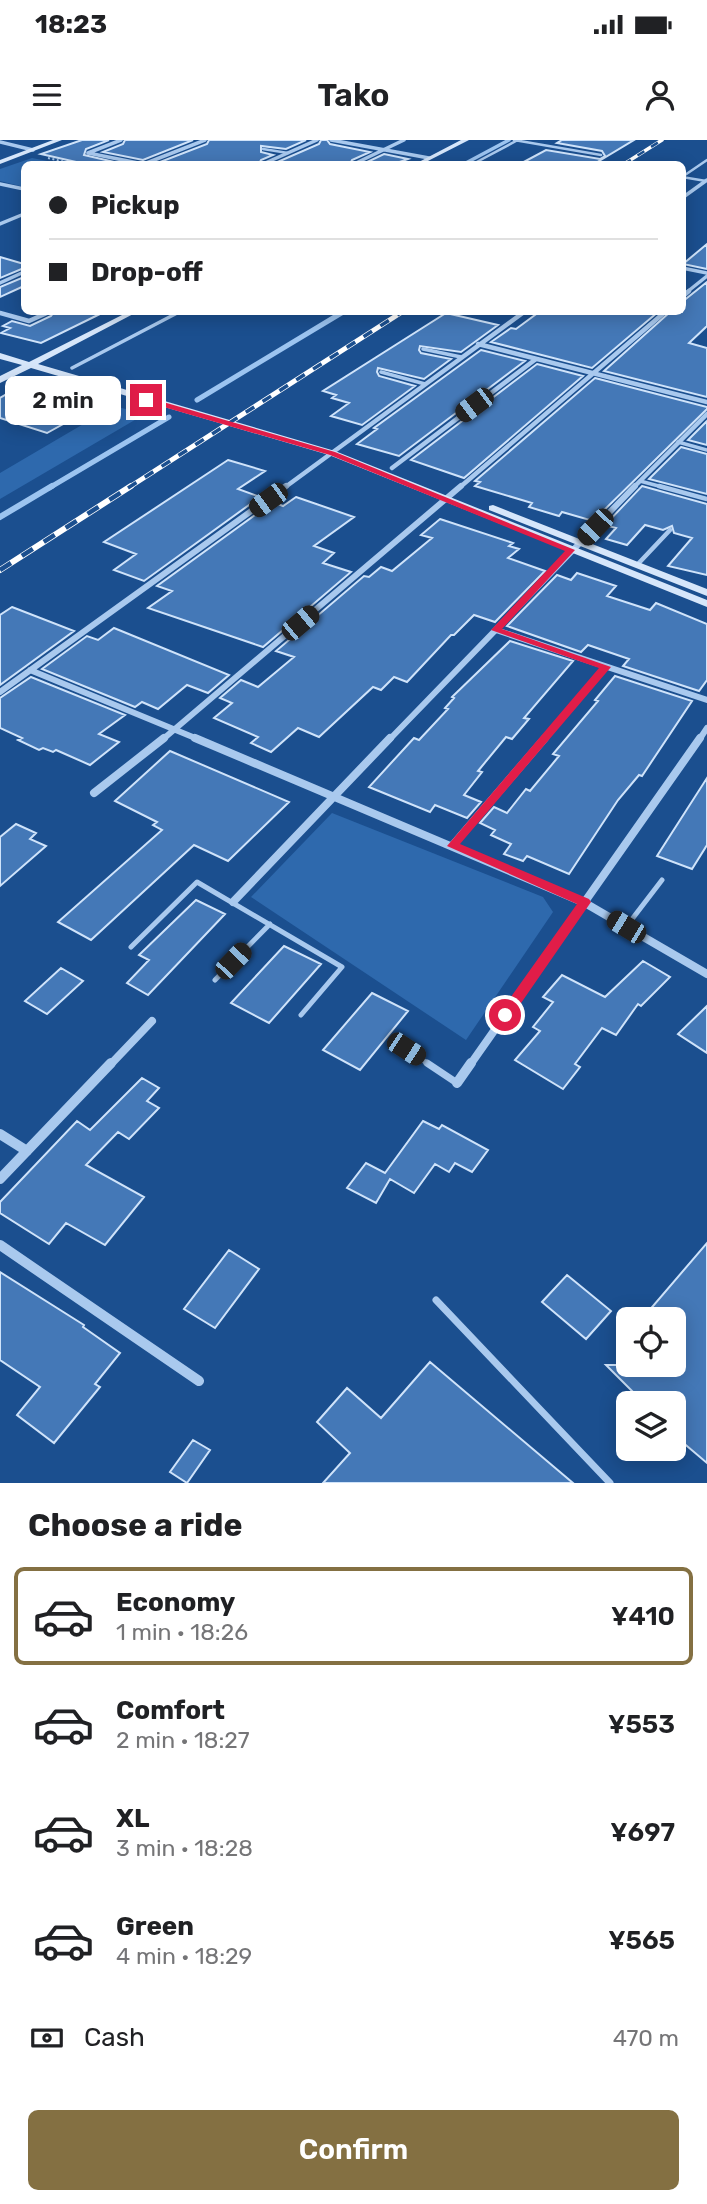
<!DOCTYPE html>
<html lang="en">
<head>
<meta charset="utf-8">
<style>
	body { margin:0; font-family:Rubik,sans-serif; background:#f6f6f6; color:#202124; height:100vh; display:flex; flex-direction:column; font-size:26px; white-space:nowrap }
	* { box-sizing:border-box; margin:0 }
	p { font-size:23px; color:#757577 }
	.icon { flex:none; width:38px; height:38px; fill:none; stroke:currentColor; stroke-width:2; stroke-linecap:round; stroke-linejoin:round }
	.map { position:relative; height:1343px; overflow:hidden }
	.panel { display:flex; flex-direction:column; background:#fff; flex:1 }
	.panel>* { flex:none }
	.hud { position:absolute; left:21px; top:21px; width:665px; height:154px; border-radius:10px; box-shadow:0 4px 18px #0003; display:grid; align-content:center; height:154px; padding:0 28px; background:#fff }
	.fabs { position:absolute; left:616px; top:1167px; display:grid; gap:14px }
	.fabs a { display:grid; place-items:center; width:70px; height:70px; border-radius:10px; background:#fff; box-shadow:0 4px 18px #0003; font-size:35px }
	.end { position:absolute; width:32px; height:32px; margin:-16px; border:9px solid #e11d48; background:#fff; box-shadow:0 0 0 4px #fff }
	.from { border-radius:50% }
	.bubble { position:absolute; height:49px; border-radius:10px; background:#fff; box-shadow:0 4px 18px #0003; font-size:23px; font-weight:600; line-height:49px; text-align:center }
	.car { position:absolute; width:21px; height:42px; margin:-21px -10px; border-radius:9px; box-shadow:0 0 5px 2px #0007; background:linear-gradient(#222 24%,#8ab4d8 0 40%,#222 0 76%,#8ab4d8 0 86%,#222 0) }
	.hud b { display:flex; align-items:center; gap:24px; height:66px; font-size:26px }
	.hud b+b { border-top:2px solid #e0e0e0 }
	.hud i { width:18px; height:18px; background:#202124 }
	ul { padding:0; list-style:none }
	li { display:flex; align-items:center; gap:21px; height:98px; margin:0 14px 10px; padding:0 14px; border:4px solid transparent; border-radius:10px }
	li div { flex:1 }
	li b { display:block; font-size:26px }
	li em { font-style:normal; font-weight:600 }
	li.active { border-color:#847042 }
	li>.icon { width:63px; height:63px; stroke-width:1.5 }
	h2 { padding:0 28px; font-size:32px; line-height:84px }
	.pay { display:flex; align-items:center; gap:18px; height:77px; padding:0 28px; font-size:26px }
	.pay p { margin-inline-start:auto }
	.cta { display:flex; gap:14px; margin-top:auto; padding:14px 28px }
	.cta a { flex:1; height:80px; border-radius:10px; background:#847042; color:#fff; font-size:28px; font-weight:600; line-height:80px; text-align:center }
	.status { display:flex; justify-content:space-between; align-items:center; height:49px; padding:0 35px; background:#fff; direction:ltr }
	.status svg { height:19px; fill:currentColor }
	header { display:flex; justify-content:space-between; align-items:center; height:91px; padding:0 28px; background:#fff; font-size:32px; font-weight:600 }
	.map>svg:first-child { display:block }
</style>
</head>
<body>
<div class="status"><b>18:23</b><svg viewBox="0 0 49 12"><path d="M0 12V9h3v3zM5 12V6h3v6zM10 12V3h3v9zM15 12V0h3v12zM26 1h20v11H26zM47 4h2v5h-2z"/></svg></div>
<header><svg class="icon" aria-label="menu" viewBox="0 0 24 24"><path d="M4 6h16M4 12h16M4 18h16"/></svg>Tako<svg class="icon" aria-label="person" viewBox="0 0 24 24"><circle cx="12" cy="8" r="4"/><path d="M4 21q1-7 8-7t8 7"/></svg></header>
<div class="map">
<svg width="707" height="1343" viewBox="0 0 707 1343">
	<rect width="100%" height="100%" fill="#1b4f8f"/>
	<path fill="#2e69ad" d="M32,18L63,24H24V47L0,41V29Z
		M114,266L145,274L0,359V333Z
		M332,673L543,757L553,772L466,900L251,757Z"/>
	<g fill="none" stroke-linecap="round" stroke-linejoin="round">
		<path stroke="#9cc4f0" stroke-width="3.5" d="M464,24L509,0"/>
		<path stroke="#9cc4f0" stroke-width="5" d="M197,260L343,172
			M49,348L169,277"/>
		<path stroke="#9cc4f0" stroke-width="6" d="M0,377L52,346"/>
	</g>
	<path fill="#4478b7" stroke="#cfe3fa" stroke-width="2" d="M82,0H109L86,9L84,15L123,24H85L41,14Z
		M125,0H193L143,20L103,12L123,4Z
		M209,0H306L286,9L261,6V12L273,15L261,20L259,24H155L207,4Z
		M321,0H327L330,4L370,12L352,20L350,24H273L319,4Z
		M562,0H634L594,24H520L546,10L600,19L605,16L602,11L557,3Z
		M384,14L408,19L394,24H363Z
		M707,104V129L683,124Z
		M0,117L24,124V128L0,138Z
		M24,137V146L0,157V147Z
		M707,142V186L689,203L707,208V257L604,231L670,172H682V162Z
		M54,172H104L41,203L1,193L10,188L3,186L12,181L30,186L51,176Z
		M539,172L580,174L584,172H658L592,228L491,202L511,188L516,189Z
		M446,173L498,185L461,212L420,206L419,210L421,213L451,219L424,239L378,228L377,232L379,236L415,246L362,285L331,276L349,263L332,258L336,255L323,251Z
		M481,210L525,221L399,316L357,304L377,289L374,288Z
		M537,224L583,236L464,338L411,320Z
		M595,238L707,267V269L593,381L562,372L559,376L529,367L532,363L475,346L480,342L475,341Z
		M48,243L103,262L47,293L0,278V258L22,245L36,249Z
		M707,281V305L688,300Z
		M681,307L707,314V354L649,339Z
		M228,320L265,331L238,349L260,357L144,441L114,430L136,414L104,402Z
		M642,346L707,364V435L668,426L692,398L674,393L672,386L663,390L645,385L627,405L606,399L616,388L605,385Z
		M296,357L354,377L314,406L334,413L323,423L351,432L263,507L148,468L172,451L157,446L273,362L283,366Z
		M440,379L513,403L509,406L519,409L508,418L545,431L495,482L474,475L454,495H451L407,542L394,537L381,550L373,547L319,597L298,588L271,612L251,603L258,597L214,578L232,563L220,558L241,540L258,547L294,517L276,511L364,436L369,437L381,427L392,431L432,398L421,395Z
		M577,433L616,446L607,456L650,470L656,463L707,484V540L699,551L623,526L629,519L588,505L581,512L507,486L557,435L571,440Z
		M12,467L74,491L0,545V475Z
		M114,488L229,535L208,553L187,545L158,569L142,562L135,567L42,529L87,496L98,500Z
		M510,501L573,521L524,578L529,579L512,599L506,597L478,631L482,632L464,655L481,662L467,678L435,665L430,672L369,647L414,598L419,600L448,569L445,568L454,558L452,557Z
		M615,536L692,561L642,636L639,635L618,660L569,734L527,716L523,721L504,714L511,704L491,695L495,690L480,683L494,667L507,673L526,649L530,651L559,616L553,614L598,561L595,560Z
		M31,537L125,575L99,594L119,602L90,625L56,610L53,612L43,608L39,610L18,600L22,598L0,588V558Z
		M170,611L289,662L228,721L194,705L91,800L58,782L162,690L153,685L157,682L115,661Z
		M707,638V705L692,729L657,716Z
		M16,684L36,693L30,699L46,706L0,746V697Z
		M196,760L225,774L148,855L127,843L149,820L139,815Z
		M284,806L321,824L269,883L231,863Z
		M643,821L670,837L641,866L638,864L616,895L602,888L575,924L580,927L563,949L515,920L540,891L533,887L553,862L543,857L562,835L605,857Z
		M61,828L83,841L47,874L25,861Z
		M372,853L408,871L360,930L323,910Z
		M707,866V913L678,894Z
		M142,938L159,948L147,961L159,968L129,999L118,992L86,1025L144,1057L105,1105L66,1083L49,1104L0,1073V1062L77,981L90,990Z
		M423,981L439,989L442,985L488,1010L472,1032L455,1023L449,1032L435,1024L414,1053L390,1039L376,1063L347,1048L366,1023L385,1033Z
		M707,1103V1323L674,1295V1264H645L606,1225H674V1180H641Z
		M229,1110L259,1129L215,1188L184,1169Z
		M0,1132L84,1185L83,1187L120,1213L95,1244L100,1247L54,1303L17,1275L40,1247L0,1220Z
		M567,1135L611,1171L586,1199L542,1162Z
		M430,1222L573,1343H323L350,1313L317,1282L347,1248L381,1278Z
		M193,1300L210,1310L187,1343L170,1332Z"/>
	<g fill="none" stroke-linecap="round" stroke-linejoin="round">
		<path stroke="#a9c9ee" stroke-width="2" stroke-dasharray="2 2.5" stroke-linecap="butt" d="M48,18L75,24"/>
		<path stroke="#a9c9ee" stroke-width="2.5" d="M514,0L601,15
			M263,9L288,13
			M473,24L516,1
			M682,37L707,20
			M682,37L706,41"/>
		<path stroke="#a9c9ee" stroke-width="3.5" d="M423,209L461,217
			M72,228L179,172
			M381,232L425,244
			M678,302L707,310
			M640,341L666,348"/>
		<path stroke="#a9c9ee" stroke-width="4.5" d="M659,346L707,359
			M637,425L670,390"/>
		<path stroke="#a9c9ee" stroke-width="5" d="M626,787L662,740
			M131,807L197,742L342,827L301,875
			M215,840L270,784
			M406,909L430,925"/>
		<path stroke="#a9c9ee" stroke-width="7" d="M427,923L457,943
			M436,1160L610,1343"/>
		<path stroke="#a9c9ee" stroke-width="3.5" d="M331,0L429,18
			M0,2L33,10
			M88,13L143,24
			M88,13L121,0
			M144,24L205,0
			M263,24L317,0
			M354,24L404,0
			M0,44L24,49
			M682,58L707,40
			M0,84L24,74
			M682,128L707,133
			M0,143L24,132
			M687,152L707,136"/>
		<path stroke="#a9c9ee" stroke-width="4.5" d="M682,157L689,151
			M0,173L29,181L49,172
			M478,204L707,262
			M392,328L536,219
			M284,348L524,172
			M459,348L665,172
			M633,348L707,274"/>
		<path stroke="#a9c9ee" stroke-width="6" d="M496,490L707,560
			M30,530L200,600
			M0,552L286,346
			M162,600L461,346
			M389,600L635,346
			M543,600L606,527
			M699,600L707,588"/>
		<path stroke="#a9c9ee" stroke-width="8" d="M195,598L585,763L707,834
			M94,653L164,598
			M452,706L545,598
			M233,762L390,598
			M110,925L152,881
			M470,925L700,598"/>
		<path stroke="#a9c9ee" stroke-width="10" d="M457,943L471,923
			M0,994L27,1011
			M0,1039L111,923
			M0,1105L199,1241"/>
		<path fill="#d6e6fa" fill-rule="evenodd" d="M53,0H62L0,24V20Z
			M461,0H469L422,24H415Z
			M128,172H137L38,224L335,311L707,460V467L329,315L31,228L0,243V236L22,225L0,219V213L29,222Z
			M493,365L707,449V456L489,370V366Z"/>
		<defs>
			<path id="rail-far2" d="M624,24L662,0"/>
			<path id="rail-far1" d="M128,348L402,172"/>
			<path id="rail" d="M0,430L131,346"/>
		</defs>
		<use href="#rail-far2" stroke="#fff" stroke-width="3.5"/>
		<use href="#rail-far1" stroke="#fff" stroke-width="5"/>
		<use href="#rail" stroke="#fff" stroke-width="6"/>
		<use href="#rail-far2" stroke="#1b4f8f" stroke-width="2.5" stroke-dasharray="8" stroke-linecap="butt"/>
		<use href="#rail-far1" stroke="#1b4f8f" stroke-width="3.5" stroke-dasharray="10" stroke-linecap="butt"/>
		<use href="#rail" stroke="#1b4f8f" stroke-width="4.5" stroke-dasharray="13" stroke-linecap="butt"/>
	</g>
	<path fill="#e11d48" d="M146,257L335,312L575,410L502,489L611,527L460,704L589,759L591,762L510,879H500L498,875L577,764L447,706L599,528L491,490L565,411L330,315L143,261Z"/>
</svg>
<div class="fabs">
<a><svg class="icon" aria-label="locate" viewBox="0 0 24 24"><circle cx="12" cy="12" r="6"/><path d="M12 2v4M12 18v4M2 12h4M18 12h4"/></svg></a>
<a><svg class="icon" aria-label="layers" viewBox="0 0 24 24"><path d="M12 4l9 5-9 5-9-5zM3 14l9 5 9-5"/></svg></a>
</div>
<i class="end from" style="left:505px;top:875px"></i>
<i class="end" style="left:146px;top:260px"></i>
<div class="bubble" style="left:5px;top:236px;width:116px">2 min</div>
<i class="car" style="left:474px;top:265px;rotate:233deg"></i>
<i class="car" style="left:268px;top:360px;rotate:234deg"></i>
<i class="car" style="left:595px;top:387px;rotate:224deg"></i>
<i class="car" style="left:300px;top:483px;rotate:50deg"></i>
<i class="car" style="left:626px;top:787px;rotate:301deg"></i>
<i class="car" style="left:233px;top:821px;rotate:44deg"></i>
<i class="car" style="left:406px;top:909px;rotate:123deg"></i>
<div class="hud">
<b><i class="from"></i>Pickup</b>
<b><i></i>Drop-off</b>
</div>
</div>
<section class="panel">
<h2>Choose a ride</h2>
<ul>
<li class="active"><svg class="icon" aria-label="car" viewBox="0 0 24 24"><path d="M5 17H2v-5l4-1 3-4h7l3 4 3 1v5h-3M9 17h6M6 11h13"/><circle cx="7" cy="17" r="2"/><circle cx="17" cy="17" r="2"/></svg><div><b>Economy</b><p>1 min · 18:26</p></div><em>¥410</em></li>
<li><svg class="icon" aria-label="car" viewBox="0 0 24 24"><path d="M5 17H2v-5l4-1 3-4h7l3 4 3 1v5h-3M9 17h6M6 11h13"/><circle cx="7" cy="17" r="2"/><circle cx="17" cy="17" r="2"/></svg><div><b>Comfort</b><p>2 min · 18:27</p></div><em>¥553</em></li>
<li><svg class="icon" aria-label="car" viewBox="0 0 24 24"><path d="M5 17H2v-5l4-1 3-4h7l3 4 3 1v5h-3M9 17h6M6 11h13"/><circle cx="7" cy="17" r="2"/><circle cx="17" cy="17" r="2"/></svg><div><b>XL</b><p>3 min · 18:28</p></div><em>¥697</em></li>
<li><svg class="icon" aria-label="car" viewBox="0 0 24 24"><path d="M5 17H2v-5l4-1 3-4h7l3 4 3 1v5h-3M9 17h6M6 11h13"/><circle cx="7" cy="17" r="2"/><circle cx="17" cy="17" r="2"/></svg><div><b>Green</b><p>4 min · 18:29</p></div><em>¥565</em></li>
</ul>
<div class="pay"><svg class="icon" aria-label="cash" viewBox="0 0 24 24"><path d="M3 7h18v10H3z"/><circle cx="12" cy="12" r="2"/></svg>Cash<p>470 m</p></div>
<div class="cta"><a>Confirm</a></div>
</section>
</body>
</html>
